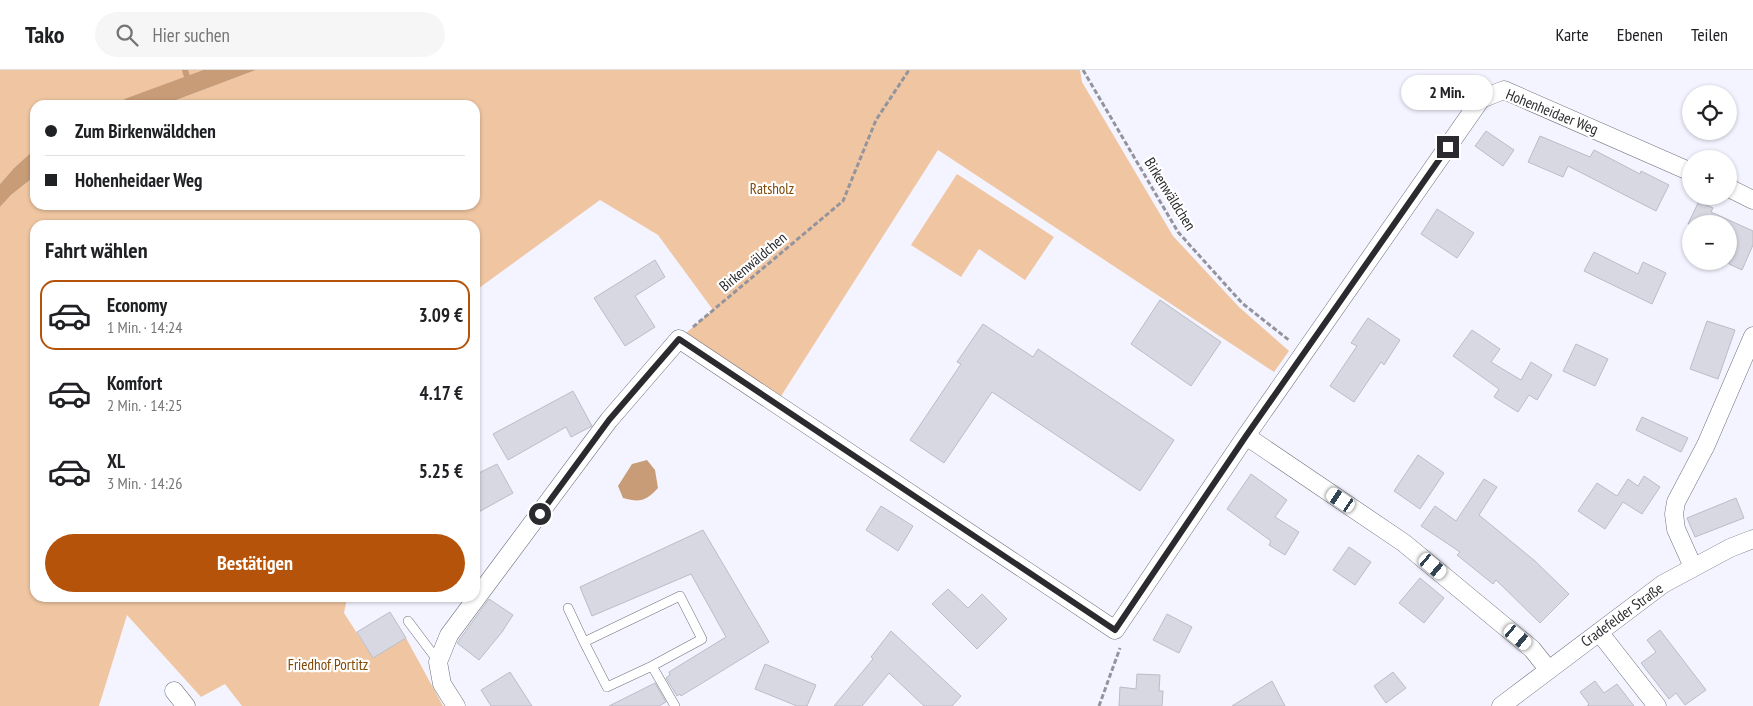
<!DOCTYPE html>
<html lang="de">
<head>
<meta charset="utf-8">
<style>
	body { margin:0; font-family:"PT Sans Narrow",sans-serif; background:#f6f6f6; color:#202124; height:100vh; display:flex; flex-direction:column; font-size:19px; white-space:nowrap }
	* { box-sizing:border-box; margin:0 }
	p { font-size:16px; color:#757577 }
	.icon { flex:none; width:28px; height:28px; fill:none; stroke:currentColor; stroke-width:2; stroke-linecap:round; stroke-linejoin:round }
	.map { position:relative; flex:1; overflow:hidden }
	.details { position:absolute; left:30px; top:150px; width:450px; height:382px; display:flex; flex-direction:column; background:#fff; border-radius:15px; box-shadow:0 1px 4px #0004 }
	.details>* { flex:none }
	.banner { position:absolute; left:30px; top:30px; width:450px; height:110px; border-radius:15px; box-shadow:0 1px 4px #0004; display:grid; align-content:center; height:110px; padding:0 15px; background:#fff }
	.controls { position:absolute; left:1682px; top:15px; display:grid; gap:10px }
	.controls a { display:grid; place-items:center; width:55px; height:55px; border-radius:50%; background:#fff; box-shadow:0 1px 4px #0004; font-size:25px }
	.end { position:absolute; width:22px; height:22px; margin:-11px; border:6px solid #2b2b2f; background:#fff; box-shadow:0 0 0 2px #fff }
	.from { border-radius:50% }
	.bubble { position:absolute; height:35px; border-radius:18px; background:#fff; box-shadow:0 1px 4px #0004; font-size:16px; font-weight:700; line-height:35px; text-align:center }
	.car { position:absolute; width:15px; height:30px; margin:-15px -8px; border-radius:6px; box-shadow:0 0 4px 1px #0007; background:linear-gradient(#fff 24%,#345 0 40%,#fff 0 76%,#345 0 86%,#fff 0) }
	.banner b { display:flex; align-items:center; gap:18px; height:48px; font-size:19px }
	.banner b+b { border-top:1px solid #e0e0e0 }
	.banner i { width:12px; height:12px; background:#202124 }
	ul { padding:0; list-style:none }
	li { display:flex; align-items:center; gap:15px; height:70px; margin:0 10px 8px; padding:0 5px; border:2px solid transparent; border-radius:15px }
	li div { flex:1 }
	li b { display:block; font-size:19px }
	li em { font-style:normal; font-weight:700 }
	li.current { border-color:#b45309 }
	li>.icon { width:45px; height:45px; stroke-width:1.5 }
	h2 { padding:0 15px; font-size:22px; line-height:60px }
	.action { display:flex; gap:10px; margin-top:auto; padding:10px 15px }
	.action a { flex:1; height:58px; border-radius:30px; background:#b45309; color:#fff; font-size:20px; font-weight:700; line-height:58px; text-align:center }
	header { display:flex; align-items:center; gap:30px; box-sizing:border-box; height:70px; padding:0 25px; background:#fff; border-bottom:1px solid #e0e0e0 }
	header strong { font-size:24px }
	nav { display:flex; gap:28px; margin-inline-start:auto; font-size:18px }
	.search { width:350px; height:45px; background:#f6f6f6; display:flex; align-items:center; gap:12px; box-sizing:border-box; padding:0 18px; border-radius:28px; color:#757577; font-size:19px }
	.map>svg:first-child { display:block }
</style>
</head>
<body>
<header>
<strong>Tako</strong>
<div class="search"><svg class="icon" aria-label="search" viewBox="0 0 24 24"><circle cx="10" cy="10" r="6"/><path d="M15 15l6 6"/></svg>Hier suchen</div>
<nav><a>Karte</a><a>Ebenen</a><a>Teilen</a></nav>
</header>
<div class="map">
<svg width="1753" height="636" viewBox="0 0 1753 636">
	<rect width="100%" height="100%" fill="#f3f4ff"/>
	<path fill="#f0c6a2" d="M0,0H203L128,28L114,35H35V79L14,98L0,114Z
		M256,0H1080L1082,12L1173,166L1239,237L1289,281L1274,302L938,80L776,334L679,269L713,240L658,165L600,130L475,221V155H35V528H347L344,543L373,588L406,568L443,636H242L225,614L201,627L127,545L99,636H0V137L11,125L35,106V135H475V35H163Z
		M957,104L1054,167L1025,210L979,179L961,207L911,175Z"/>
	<path fill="#c79c76" d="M203,0H256L163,35H114L127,28Z
		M35,79V106L11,125L0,137V114L14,98Z
		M647,390L655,400L658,418C646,431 640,433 623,428L618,416L632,394Z"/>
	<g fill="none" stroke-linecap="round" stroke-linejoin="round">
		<path stroke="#c79c76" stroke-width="6" d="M185,0L189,13"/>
	</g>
	<path fill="#d7d8e2" stroke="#bbbcc6" d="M1486,61L1514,80L1503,96L1475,76Z
		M1540,66L1590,87L1594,80L1640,104L1641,101L1669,115L1656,141L1568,96L1563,107L1528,92Z
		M1699,131L1713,138L1711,142L1753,161V175L1742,200L1729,194V154H1688Z
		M1437,139L1474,163L1457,188L1421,164Z
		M1594,182L1638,204L1643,192L1666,203L1652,234L1584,201Z
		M655,190L665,207L635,226L655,257L625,276L594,228Z
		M1160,230L1221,272L1191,316L1131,274Z
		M1368,248L1400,270L1384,295L1381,292L1354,332L1330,316L1357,276L1351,273Z
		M1707,251L1735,260L1718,309L1690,299Z
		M983,254L1033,287L1038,279L1174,370L1140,421L992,322L944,393L910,370L961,294L957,292Z
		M1472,260L1500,279L1491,292L1521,310L1531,292L1552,305L1537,330L1529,325L1518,342L1494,327L1499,319L1453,286Z
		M1576,274L1608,289L1595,316L1563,301Z
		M573,321L592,356L571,367L566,357L508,390L493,364Z
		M1642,347L1688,368L1681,382L1636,360Z
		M1418,385L1444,403L1420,439L1394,421Z
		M497,394L513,423L475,444V405Z
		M1251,404L1287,430L1275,447L1299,462L1285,485L1269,475L1271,471L1227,439Z
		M1644,406L1660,417L1642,444L1623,432L1605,459L1578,441L1597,413L1617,426L1628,409L1638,416Z
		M1484,409L1497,417L1479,445L1535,491L1569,524L1540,553L1496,510L1493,514L1457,485L1460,482L1421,456L1435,436L1456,451Z
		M1736,428L1744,448L1695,467L1687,448Z
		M881,436L913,456L898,481L866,460Z
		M703,460L769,572L681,626L680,624L677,626L666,608L670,605L669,602L726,567L691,504L592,546L580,517Z
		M1349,477L1371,492L1355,515L1333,500Z
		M1420,508L1444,528L1424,553L1399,533Z
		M948,519L968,538L982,524L1007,549L977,579L932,534Z
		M489,529L513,545L502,562L479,590L457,573Z
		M390,542L406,568L373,588L357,562Z
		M1167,544L1192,557L1179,583L1153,570Z
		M1660,560L1706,620L1685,635L1676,623L1669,629L1641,593L1656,582L1647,570Z
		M891,561L961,626L952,636H924L889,603L862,636H834L873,589L871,587Z
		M765,594L816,615L807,636H797L755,619Z
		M510,602L532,636H491L481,620Z
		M1393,602L1406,618L1386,633L1374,616Z
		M1137,604L1160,605L1159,621H1163L1162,636H1119L1120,617L1136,619Z
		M1272,611L1285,636H1232Z
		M1595,611L1604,623L1617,614L1634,636H1587L1589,634L1580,622Z
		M655,613L666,632L659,636H609Z"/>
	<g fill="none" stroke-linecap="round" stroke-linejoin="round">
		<defs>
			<path id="service" d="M568,538L584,572L680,526L702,569L652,596L675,636
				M408,551L438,591
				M584,572L607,617L652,596"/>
			<path id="minor" d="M1729,118L1753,130
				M1246,366L1404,473L1532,579L1548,599
				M1693,497L1676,459L1674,444L1676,432L1706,375L1753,266
				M1599,562L1657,636
				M174,621L186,636
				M456,636L442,614L438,592L449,565L609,350L679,269L1115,560L1246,366L1481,29L1504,20L1691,102
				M1501,636L1663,514L1730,478L1753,469"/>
		</defs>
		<use href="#service" stroke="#6f717a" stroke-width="10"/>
		<use href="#minor" stroke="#6f717a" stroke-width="19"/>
		<path stroke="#94949c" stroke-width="3" stroke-dasharray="5 2.5" stroke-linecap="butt" d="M1083,0L1178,162L1242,233L1290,271
			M693,257L843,131L876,50L909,0
			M1099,636L1120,578"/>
		<use href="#service" stroke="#fff" stroke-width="9"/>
		<use href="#minor" stroke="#fff" stroke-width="18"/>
	</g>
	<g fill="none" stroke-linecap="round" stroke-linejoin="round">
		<path stroke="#2b2b2f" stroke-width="6" d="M540,444L609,350L679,269L1115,560L1246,366L1448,77"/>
	</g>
	<g text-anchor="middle" stroke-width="4.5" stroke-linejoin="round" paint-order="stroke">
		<g font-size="15" fill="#2b2b2f" stroke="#fff">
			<text transform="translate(1552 42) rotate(22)" y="5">Hohenheidaer Weg</text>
			<text transform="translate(1170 124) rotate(58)" y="5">Birkenwäldchen</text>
			<text transform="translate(753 192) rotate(-40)" y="5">Birkenwäldchen</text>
			<text transform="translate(1622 545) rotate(-36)" y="5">Cradefelder Straße</text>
		</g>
		<g font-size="15" fill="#7f4704" stroke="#fff">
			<text x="772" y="124">Ratsholz</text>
			<text x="328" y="600">Friedhof Portitz</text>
		</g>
	</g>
</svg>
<div class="controls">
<a><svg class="icon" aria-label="locate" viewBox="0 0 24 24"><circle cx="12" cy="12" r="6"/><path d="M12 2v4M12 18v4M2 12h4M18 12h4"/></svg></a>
<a>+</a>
<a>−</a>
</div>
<i class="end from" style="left:540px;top:444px"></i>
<i class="end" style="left:1448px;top:77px"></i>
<div class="bubble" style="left:1401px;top:5px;width:92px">2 Min.</div>
<i class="car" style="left:1341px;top:430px;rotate:304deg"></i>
<i class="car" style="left:1433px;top:496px;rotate:130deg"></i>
<i class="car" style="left:1518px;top:567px;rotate:130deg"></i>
<div class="banner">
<b><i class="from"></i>Zum Birkenwäldchen</b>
<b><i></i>Hohenheidaer Weg</b>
</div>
<section class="details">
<h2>Fahrt wählen</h2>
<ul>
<li class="current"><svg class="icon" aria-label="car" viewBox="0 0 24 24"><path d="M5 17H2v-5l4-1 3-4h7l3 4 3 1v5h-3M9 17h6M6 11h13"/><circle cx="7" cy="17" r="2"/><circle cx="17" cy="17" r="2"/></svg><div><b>Economy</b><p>1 Min. · 14:24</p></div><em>3.09 €</em></li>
<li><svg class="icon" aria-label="car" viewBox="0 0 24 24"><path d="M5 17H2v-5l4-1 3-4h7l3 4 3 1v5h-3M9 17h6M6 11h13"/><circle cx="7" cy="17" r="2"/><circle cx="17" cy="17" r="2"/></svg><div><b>Komfort</b><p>2 Min. · 14:25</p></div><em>4.17 €</em></li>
<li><svg class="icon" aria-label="car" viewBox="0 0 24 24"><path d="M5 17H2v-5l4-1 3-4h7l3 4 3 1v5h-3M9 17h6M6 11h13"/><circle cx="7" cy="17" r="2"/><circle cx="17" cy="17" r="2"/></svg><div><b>XL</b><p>3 Min. · 14:26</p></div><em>5.25 €</em></li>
</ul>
<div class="action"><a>Bestätigen</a></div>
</section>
</div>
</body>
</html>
